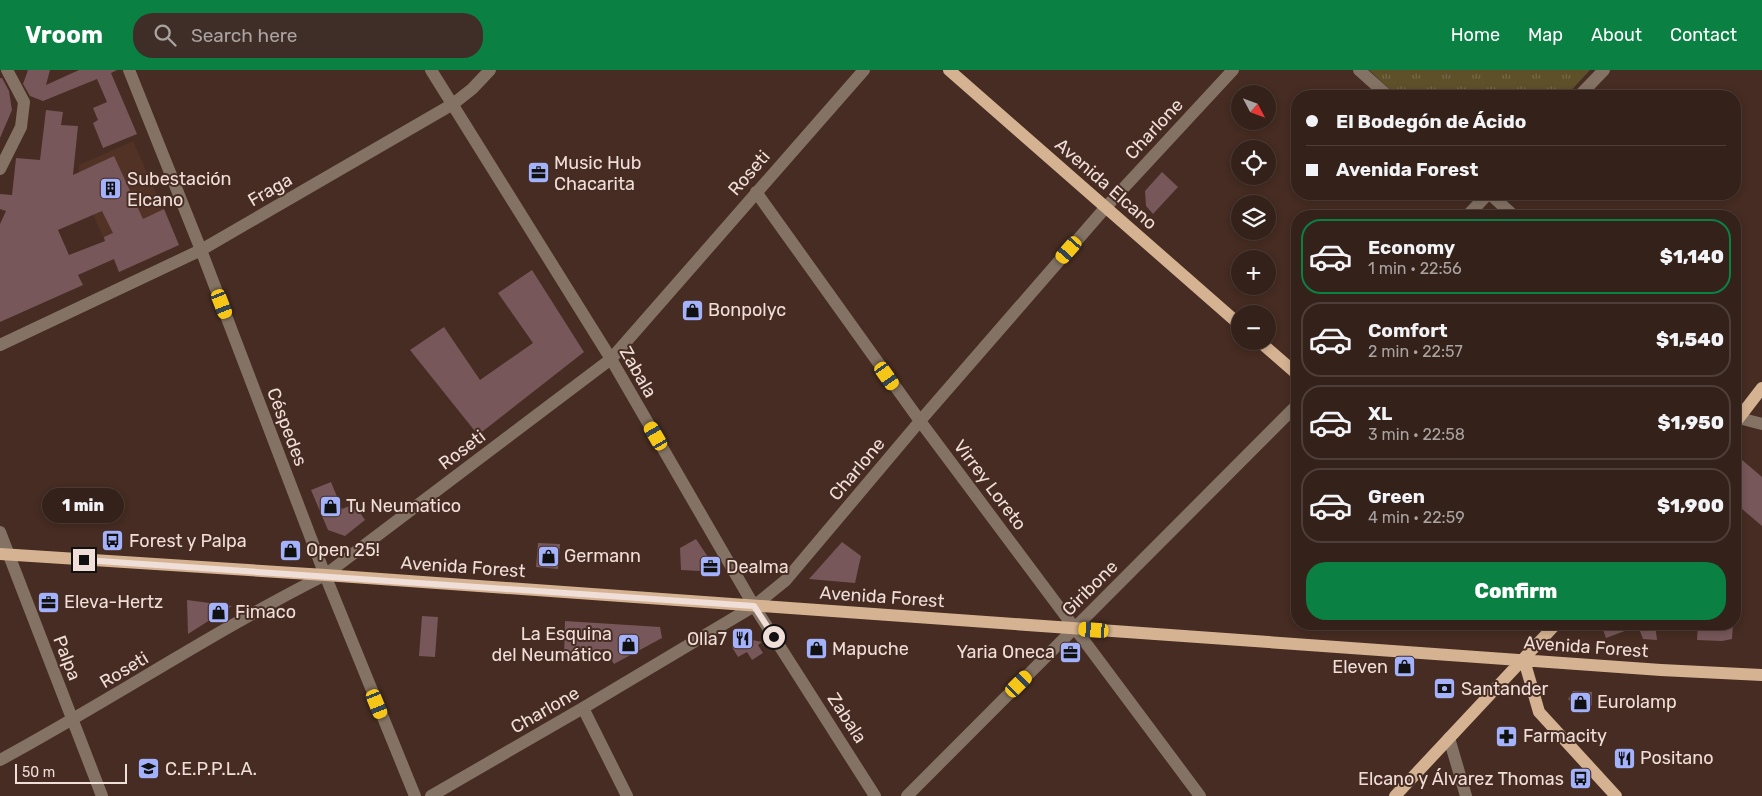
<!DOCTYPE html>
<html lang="en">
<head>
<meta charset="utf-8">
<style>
	body { margin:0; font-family:Rubik,sans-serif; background:#3f2e27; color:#f1f3f6; height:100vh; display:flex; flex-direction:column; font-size:19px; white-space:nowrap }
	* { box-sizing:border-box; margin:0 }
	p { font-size:16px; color:#a9a3a2 }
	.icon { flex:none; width:28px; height:28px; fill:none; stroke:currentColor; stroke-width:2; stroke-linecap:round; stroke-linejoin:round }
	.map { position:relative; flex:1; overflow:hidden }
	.details { position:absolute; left:1291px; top:140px; width:450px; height:420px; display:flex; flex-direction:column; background:#34211a; border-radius:20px; box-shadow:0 2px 8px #0003,0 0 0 1px #4e3e39 }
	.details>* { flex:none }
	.hud { position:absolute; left:1291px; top:20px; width:450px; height:110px; border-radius:20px; box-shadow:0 2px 8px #0003,0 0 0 1px #4e3e39; display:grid; align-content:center; height:110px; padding:0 15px; background:#34211a }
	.needle { width:32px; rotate:131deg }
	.controls { position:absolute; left:1231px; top:15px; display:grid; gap:10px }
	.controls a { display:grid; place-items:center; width:45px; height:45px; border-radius:50%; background:#34211a; box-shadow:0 2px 8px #0003,0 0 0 1px #4e3e39; font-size:25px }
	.scale { position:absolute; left:15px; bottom:12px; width:112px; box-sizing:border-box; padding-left:5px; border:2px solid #f0ded8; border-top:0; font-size:14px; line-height:18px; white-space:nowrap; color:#f0ded8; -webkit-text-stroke:4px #462c22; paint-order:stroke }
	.end { position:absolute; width:22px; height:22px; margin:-11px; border:6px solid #f0ded8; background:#111; box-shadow:0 0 0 2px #111 }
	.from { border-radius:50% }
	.bubble { position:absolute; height:35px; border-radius:18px; background:#34211a; box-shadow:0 2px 8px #0003,0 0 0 1px #4e3e39; font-size:16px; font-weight:800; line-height:35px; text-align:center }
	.car { position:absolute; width:15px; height:30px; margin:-15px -8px; border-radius:6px; box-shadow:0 0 4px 1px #0007; background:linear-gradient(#f5c518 24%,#345 0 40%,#f5c518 0 76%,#345 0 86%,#f5c518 0) }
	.hud b { display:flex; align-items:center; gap:18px; height:48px; font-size:19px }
	.hud b+b { border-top:1px solid #4e3e39 }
	.hud i { width:12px; height:12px; background:#f1f3f6 }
	ul { padding:9px 0 0; list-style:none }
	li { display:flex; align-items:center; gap:15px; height:75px; margin:0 10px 8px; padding:0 5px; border:2px solid #4e3e39; border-radius:20px }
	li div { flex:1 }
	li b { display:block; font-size:19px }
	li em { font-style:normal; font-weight:800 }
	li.on { border-color:#0b8043 }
	li>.icon { width:45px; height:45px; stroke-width:1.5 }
	.button { display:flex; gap:10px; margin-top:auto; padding:10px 15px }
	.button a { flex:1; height:58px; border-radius:20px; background:#0b8043; color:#fff; font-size:20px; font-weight:800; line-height:58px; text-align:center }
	header { display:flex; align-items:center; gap:30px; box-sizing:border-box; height:70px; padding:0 25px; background:#0b8043; color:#fff }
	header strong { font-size:24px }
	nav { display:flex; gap:28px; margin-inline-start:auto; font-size:18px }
	.search { width:350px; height:45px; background:#3f2e27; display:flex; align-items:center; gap:12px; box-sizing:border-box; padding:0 18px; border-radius:20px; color:#a9a3a2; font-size:19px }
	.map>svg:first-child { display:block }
</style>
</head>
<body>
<header>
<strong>Vroom</strong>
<div class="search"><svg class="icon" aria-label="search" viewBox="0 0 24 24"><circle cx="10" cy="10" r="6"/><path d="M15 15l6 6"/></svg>Search here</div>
<nav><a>Home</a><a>Map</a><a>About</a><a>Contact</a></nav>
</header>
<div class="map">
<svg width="1762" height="726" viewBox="0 0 1762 726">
	<defs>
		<pattern id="park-tufts" width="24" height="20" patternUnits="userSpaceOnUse" patternTransform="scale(1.25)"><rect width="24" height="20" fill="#5e5029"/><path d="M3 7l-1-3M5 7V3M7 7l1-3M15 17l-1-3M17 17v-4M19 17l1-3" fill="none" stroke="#756947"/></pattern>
	</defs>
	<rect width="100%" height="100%" fill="#462c22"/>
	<path fill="#533226" d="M133,71L179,175L119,202L79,114V95Z"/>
	<path fill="url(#park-tufts)" d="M1369,0H1590L1566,26H1397Z"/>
	<path fill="#775759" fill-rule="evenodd" d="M28,0H50L46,15L79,0H117L111,3L137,64L103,78L93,53L98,50L93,38L107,32L97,9L43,31L30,26L23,14Z
		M0,8H2L9,21L12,40L0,68Z
		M46,40L63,42L61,55L78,56L73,105L114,86L143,149L164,139L179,175L119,202L114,189L78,205L83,215L0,252V154L6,141L0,139V124L12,125L16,88L40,90ZM102,141L113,163L104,167L105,171L69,185L58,160Z
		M1162,102L1178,117L1153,144L1146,136L1145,121Z
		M532,200L584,282L478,365L410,280L444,257L480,310L533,273L498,223Z
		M1741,389L1762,407V456L1735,433V397Z
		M331,412L342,439L354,434L365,450L345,466L328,460L311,420Z
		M696,469L718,502L681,500L680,478Z
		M842,472L861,486L855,513L809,509Z
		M538,473L560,474L558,499L536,497Z
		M187,530L232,536L188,564Z
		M422,546L438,547L435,587L419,586Z
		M565,551L660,557L662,568L614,594L604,579L564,587Z
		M1610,554H1655L1657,570L1643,569L1638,556L1606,568L1602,557Z
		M1698,554H1733L1732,569L1722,571L1697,570Z
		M738,567L762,572L758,575L763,583L752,590L747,582L738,587L732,577L741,571Z
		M1573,621L1592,622V635L1581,644L1568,629Z"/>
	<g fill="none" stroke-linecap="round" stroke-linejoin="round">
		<path stroke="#847364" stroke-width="12" d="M129,0L201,180L325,505L415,726
			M431,0L611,289L754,536L875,726
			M1359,0L1388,26
			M1579,26L1604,0
			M0,99L21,57L24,32L7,0
			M756,122L920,351L1200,726
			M1490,124L1514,146
			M1467,146L1488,124
			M0,275L201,180L453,34L472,19L490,0
			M1735,347L1762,354
			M0,462L102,726
			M583,638L627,726
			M1449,668L1466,726
			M0,690C109,631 214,561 325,505L611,289L864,0
			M431,726L583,638L754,536L786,510L920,351L1106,137L1233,0
			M907,726L1298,334"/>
		<path stroke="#d5b392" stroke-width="12" d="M949,0L1240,255
			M1259,271L1298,305
			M1735,353L1762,318
			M0,484L325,505L1661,600L1762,605
			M1524,590L1539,642L1616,726
			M1395,726L1556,554"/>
	</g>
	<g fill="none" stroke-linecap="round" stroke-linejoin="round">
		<path stroke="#f0ded8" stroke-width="6" d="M84,490L754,536L774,567"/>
	</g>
	<defs>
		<symbol id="office-square" viewBox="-11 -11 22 22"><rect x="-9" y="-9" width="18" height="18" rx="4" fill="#a4b2fc" stroke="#462c22"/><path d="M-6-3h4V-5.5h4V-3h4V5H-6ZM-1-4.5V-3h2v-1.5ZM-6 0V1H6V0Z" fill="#111"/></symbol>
		<symbol id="building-square" viewBox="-11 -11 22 22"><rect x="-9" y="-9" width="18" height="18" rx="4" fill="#a4b2fc" stroke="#462c22"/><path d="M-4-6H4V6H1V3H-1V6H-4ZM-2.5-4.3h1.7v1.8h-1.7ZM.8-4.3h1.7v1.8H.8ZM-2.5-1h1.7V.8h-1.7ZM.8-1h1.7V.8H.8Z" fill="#111"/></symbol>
		<symbol id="shop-square" viewBox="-11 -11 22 22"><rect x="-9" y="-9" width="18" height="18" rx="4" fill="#a4b2fc" stroke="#462c22"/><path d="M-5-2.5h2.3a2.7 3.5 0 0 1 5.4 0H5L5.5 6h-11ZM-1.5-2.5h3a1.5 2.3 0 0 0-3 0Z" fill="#111"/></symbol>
		<symbol id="bus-square" viewBox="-11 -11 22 22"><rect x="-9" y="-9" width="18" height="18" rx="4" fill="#a4b2fc" stroke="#462c22"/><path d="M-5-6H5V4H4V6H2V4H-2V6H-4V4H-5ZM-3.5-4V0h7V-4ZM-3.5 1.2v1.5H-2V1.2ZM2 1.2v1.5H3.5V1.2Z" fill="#111"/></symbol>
		<symbol id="restaurant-square" viewBox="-11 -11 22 22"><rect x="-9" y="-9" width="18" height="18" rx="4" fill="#a4b2fc" stroke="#462c22"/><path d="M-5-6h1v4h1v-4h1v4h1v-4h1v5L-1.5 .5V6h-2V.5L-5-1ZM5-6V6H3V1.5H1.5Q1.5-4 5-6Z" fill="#111"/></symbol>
		<symbol id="bank-square" viewBox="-11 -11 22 22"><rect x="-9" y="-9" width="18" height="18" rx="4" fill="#a4b2fc" stroke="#462c22"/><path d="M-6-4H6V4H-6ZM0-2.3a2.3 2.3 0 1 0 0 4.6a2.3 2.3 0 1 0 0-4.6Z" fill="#111"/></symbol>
		<symbol id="pharmacy-square" viewBox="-11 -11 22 22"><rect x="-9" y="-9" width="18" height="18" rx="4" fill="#a4b2fc" stroke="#462c22"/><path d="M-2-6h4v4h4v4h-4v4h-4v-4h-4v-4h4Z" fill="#111"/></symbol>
		<symbol id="school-square" viewBox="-11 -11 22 22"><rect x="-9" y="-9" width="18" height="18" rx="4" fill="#a4b2fc" stroke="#462c22"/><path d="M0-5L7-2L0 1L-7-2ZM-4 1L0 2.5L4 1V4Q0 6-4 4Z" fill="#111"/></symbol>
	</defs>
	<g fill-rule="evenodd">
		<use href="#office-square" x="526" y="90" width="25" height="25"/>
		<use href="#building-square" x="98" y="106" width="25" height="25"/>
		<use href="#shop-square" x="680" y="228" width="25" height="25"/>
		<use href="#shop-square" x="318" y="424" width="25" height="25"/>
		<use href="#bus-square" x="100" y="458" width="25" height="25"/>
		<use href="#shop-square" x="278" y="468" width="25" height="25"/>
		<use href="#shop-square" x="536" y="474" width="25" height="25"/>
		<use href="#office-square" x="698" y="484" width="25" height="25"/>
		<use href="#office-square" x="36" y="520" width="25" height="25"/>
		<use href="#shop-square" x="206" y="530" width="25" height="25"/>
		<use href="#restaurant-square" x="730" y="556" width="25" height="25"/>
		<use href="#shop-square" x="616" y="562" width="25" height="25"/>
		<use href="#shop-square" x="804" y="566" width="25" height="25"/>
		<use href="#office-square" x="1058" y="570" width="25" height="25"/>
		<use href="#shop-square" x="1392" y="584" width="25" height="25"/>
		<use href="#bank-square" x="1432" y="606" width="25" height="25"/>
		<use href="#shop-square" x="1568" y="620" width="25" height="25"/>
		<use href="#pharmacy-square" x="1494" y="654" width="25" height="25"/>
		<use href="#restaurant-square" x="1612" y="676" width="25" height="25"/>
		<use href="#school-square" x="136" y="686" width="25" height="25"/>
		<use href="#bus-square" x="1568" y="696" width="25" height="25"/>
	</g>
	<g text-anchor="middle" stroke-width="4" stroke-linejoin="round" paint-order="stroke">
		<g font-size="18" fill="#f0ded8" stroke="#462c22">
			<text transform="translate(1154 59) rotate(-47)" y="6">Charlone</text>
			<text transform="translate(749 103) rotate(-49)" y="6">Roseti</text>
			<text transform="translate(1106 114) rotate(41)" y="6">Avenida Elcano</text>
			<text transform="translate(270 120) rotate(-30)" y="6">Fraga</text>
			<text transform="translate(638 302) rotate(60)" y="6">Zabala</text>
			<text transform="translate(287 357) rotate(69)" y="6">Céspedes</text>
			<text transform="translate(462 380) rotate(-37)" y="6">Roseti</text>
			<text transform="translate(857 399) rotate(-50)" y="6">Charlone</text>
			<text transform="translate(990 415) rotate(53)" y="6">Virrey Loreto</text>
			<text transform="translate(463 497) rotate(4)" y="6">Avenida Forest</text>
			<text transform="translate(1090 518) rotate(-45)" y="6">Giribone</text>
			<text transform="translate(882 527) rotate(4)" y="6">Avenida Forest</text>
			<text transform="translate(1586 577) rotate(4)" y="6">Avenida Forest</text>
			<text transform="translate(67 588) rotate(69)" y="6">Palpa</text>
			<text transform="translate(124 600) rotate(-31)" y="6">Roseti</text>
			<text transform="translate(545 640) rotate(-30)" y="6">Charlone</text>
			<text transform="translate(847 648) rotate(57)" y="6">Zabala</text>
		</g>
		<g font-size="18" fill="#f0ded8" stroke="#462c22" text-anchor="start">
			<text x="554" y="99">Music Hub<tspan x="554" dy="21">Chacarita</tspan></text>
			<text x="127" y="115">Subestación<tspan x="127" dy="21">Elcano</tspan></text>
			<text x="708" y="246">Bonpolyc</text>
			<text x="346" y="442">Tu Neumatico</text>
			<text x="129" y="477">Forest y Palpa</text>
			<text x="306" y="486">Open 25!</text>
			<text x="564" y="492">Germann</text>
			<text x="726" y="503">Dealma</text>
			<text x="64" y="538">Eleva-Hertz</text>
			<text x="235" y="548">Fimaco</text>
			<text x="612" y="570" text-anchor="end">La Esquina<tspan x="612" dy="21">del Neumático</tspan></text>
			<text x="727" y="575" text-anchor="end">Olla7</text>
			<text x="832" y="585">Mapuche</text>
			<text x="1055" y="588" text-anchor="end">Yaria Oneca</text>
			<text x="1388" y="603" text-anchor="end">Eleven</text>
			<text x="1461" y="625">Santander</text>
			<text x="1597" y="638">Eurolamp</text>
			<text x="1523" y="672">Farmacity</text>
			<text x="1640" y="694">Positano</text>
			<text x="165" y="705">C.E.P.P.L.A.</text>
			<text x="1564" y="715" text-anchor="end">Elcano y Álvarez Thomas</text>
		</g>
	</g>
</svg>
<div class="controls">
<a><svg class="needle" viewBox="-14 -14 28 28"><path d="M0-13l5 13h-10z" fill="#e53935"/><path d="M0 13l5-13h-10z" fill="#a9a3a2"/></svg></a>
<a><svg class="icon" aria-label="locate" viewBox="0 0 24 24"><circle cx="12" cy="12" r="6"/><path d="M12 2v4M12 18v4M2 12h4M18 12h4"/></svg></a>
<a><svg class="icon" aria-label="layers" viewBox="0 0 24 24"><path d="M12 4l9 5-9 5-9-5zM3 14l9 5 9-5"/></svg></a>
<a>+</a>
<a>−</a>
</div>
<div class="scale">50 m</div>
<i class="end from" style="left:774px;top:567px"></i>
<i class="end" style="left:84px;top:490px"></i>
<div class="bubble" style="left:42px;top:418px;width:82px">1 min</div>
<i class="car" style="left:1069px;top:180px;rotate:221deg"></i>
<i class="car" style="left:222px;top:234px;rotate:159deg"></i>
<i class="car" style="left:887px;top:306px;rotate:145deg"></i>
<i class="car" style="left:656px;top:366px;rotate:330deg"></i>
<i class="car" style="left:1094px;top:560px;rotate:274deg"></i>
<i class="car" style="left:1019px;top:614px;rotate:45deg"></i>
<i class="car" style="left:377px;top:634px;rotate:158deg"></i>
<div class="hud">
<b><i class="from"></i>El Bodegón de Ácido</b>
<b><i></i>Avenida Forest</b>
</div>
<section class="details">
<ul>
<li class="on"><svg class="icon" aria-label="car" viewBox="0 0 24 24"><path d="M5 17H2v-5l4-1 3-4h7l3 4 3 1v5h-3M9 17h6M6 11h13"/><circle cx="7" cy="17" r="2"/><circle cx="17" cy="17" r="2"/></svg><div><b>Economy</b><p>1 min · 22:56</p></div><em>$1,140</em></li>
<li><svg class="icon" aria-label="car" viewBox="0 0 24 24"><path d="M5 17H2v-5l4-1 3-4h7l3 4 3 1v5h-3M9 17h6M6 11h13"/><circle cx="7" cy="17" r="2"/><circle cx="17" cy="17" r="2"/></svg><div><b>Comfort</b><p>2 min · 22:57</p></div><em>$1,540</em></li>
<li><svg class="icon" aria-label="car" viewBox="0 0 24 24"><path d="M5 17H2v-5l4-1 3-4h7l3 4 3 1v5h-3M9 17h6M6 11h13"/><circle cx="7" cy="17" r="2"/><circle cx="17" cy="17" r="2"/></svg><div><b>XL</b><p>3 min · 22:58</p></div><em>$1,950</em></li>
<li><svg class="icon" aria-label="car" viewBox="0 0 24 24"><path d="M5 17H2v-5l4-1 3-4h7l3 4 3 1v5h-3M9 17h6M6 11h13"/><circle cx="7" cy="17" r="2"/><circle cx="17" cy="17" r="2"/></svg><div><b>Green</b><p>4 min · 22:59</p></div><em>$1,900</em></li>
</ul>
<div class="button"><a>Confirm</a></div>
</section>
</div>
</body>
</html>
